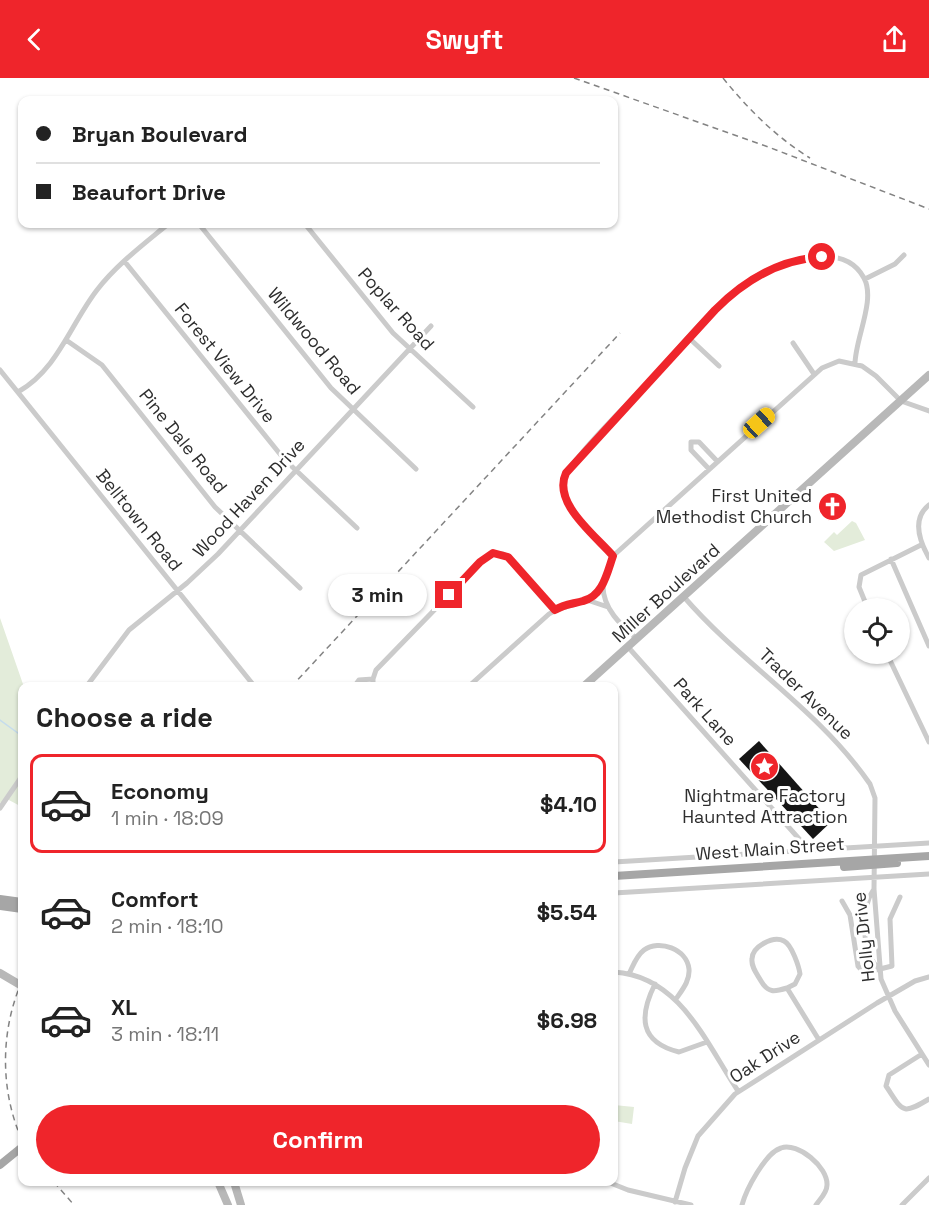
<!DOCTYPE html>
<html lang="en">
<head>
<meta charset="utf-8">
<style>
	body { margin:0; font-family:"Space Grotesk",sans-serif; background:#f2f2f2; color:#222; height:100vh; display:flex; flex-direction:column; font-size:22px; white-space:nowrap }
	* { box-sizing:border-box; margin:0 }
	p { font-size:20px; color:#767676 }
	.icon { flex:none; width:33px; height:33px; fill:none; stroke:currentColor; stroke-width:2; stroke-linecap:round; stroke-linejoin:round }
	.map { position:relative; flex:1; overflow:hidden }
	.sheet { position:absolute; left:18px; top:604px; width:600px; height:504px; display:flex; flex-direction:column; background:#fff; border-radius:12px; box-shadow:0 2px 4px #0004 }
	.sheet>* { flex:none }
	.guide { position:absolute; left:18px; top:18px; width:600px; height:132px; border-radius:12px; box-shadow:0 2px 4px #0004; display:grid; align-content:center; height:132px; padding:0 18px; background:#fff }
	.fabs { position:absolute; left:844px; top:520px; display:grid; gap:12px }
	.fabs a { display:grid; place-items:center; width:66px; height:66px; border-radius:50%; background:#fff; box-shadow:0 2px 4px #0004; font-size:30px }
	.end { position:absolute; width:27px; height:27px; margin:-14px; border:8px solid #ef252b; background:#fff; box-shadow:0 0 0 3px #fff }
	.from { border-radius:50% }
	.bubble { position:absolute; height:42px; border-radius:21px; background:#fff; box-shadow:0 2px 4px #0004; font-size:20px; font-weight:800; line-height:42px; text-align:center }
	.car { position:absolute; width:18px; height:36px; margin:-18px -9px; border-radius:8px; box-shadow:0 0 4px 2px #0007; background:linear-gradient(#f5c518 24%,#345 0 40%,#f5c518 0 76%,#345 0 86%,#f5c518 0) }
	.guide b { display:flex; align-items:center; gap:21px; height:57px; font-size:22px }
	.guide b+b { border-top:2px solid #e0e0e0 }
	.guide i { width:15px; height:15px; background:#222 }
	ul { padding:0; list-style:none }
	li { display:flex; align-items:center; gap:18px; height:99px; margin:0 12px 9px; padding:0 6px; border:3px solid transparent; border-radius:12px }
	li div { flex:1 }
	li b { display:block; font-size:22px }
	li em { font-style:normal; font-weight:800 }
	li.active { border-color:#ef252b }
	li>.icon { width:54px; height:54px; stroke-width:1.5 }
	h2 { padding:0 18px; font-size:27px; line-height:72px }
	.button { display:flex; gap:12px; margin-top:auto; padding:12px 18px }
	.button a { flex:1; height:69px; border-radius:36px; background:#ef252b; color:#fff; font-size:24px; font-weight:800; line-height:69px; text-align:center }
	header { display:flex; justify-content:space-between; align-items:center; height:78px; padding:0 18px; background:#ef252b; color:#fff; font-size:27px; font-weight:800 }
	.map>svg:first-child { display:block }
</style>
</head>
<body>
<header><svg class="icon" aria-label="back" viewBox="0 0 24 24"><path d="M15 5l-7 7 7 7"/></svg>Swyft<svg class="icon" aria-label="share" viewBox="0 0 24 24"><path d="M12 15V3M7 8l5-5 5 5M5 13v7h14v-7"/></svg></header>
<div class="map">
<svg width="929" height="1127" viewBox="0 0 929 1127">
	<rect width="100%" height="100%" fill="#fff"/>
	<path fill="#e3ecda" d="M852,443L856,445L865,462L834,473L824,464L834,454L837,457Z
		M0,540L24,609H22V729L7,721L0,725Z
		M614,1027L634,1029L632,1046L614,1043Z"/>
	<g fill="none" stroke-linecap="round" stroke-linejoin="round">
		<path stroke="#c5dced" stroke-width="1.5" d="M0,642L22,658"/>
	</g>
	<path fill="#151515" d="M759,663L831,744L813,761L739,681Z"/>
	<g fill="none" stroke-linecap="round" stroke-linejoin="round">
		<path stroke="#cbcbcb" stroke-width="5" d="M199,146L331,310L416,391
			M305,146L393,255L473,329
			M125,184L284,381L357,450
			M865,201L895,186L904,177
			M689,260L719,288
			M66,262L102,287L215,429L300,510
			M793,265L814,296
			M0,292L255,609
			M18,314C58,291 70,247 97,212C116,187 144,166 168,146
			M709,391L691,372V364H699L717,383
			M929,427C911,441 920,464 929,480
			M613,478C594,457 552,425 566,395C591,361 623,331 652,300C681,268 710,230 745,206C774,186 842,159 864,200C876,222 855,261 855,286
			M891,481L929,568
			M603,508C603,531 621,547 637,561
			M684,519C742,586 819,632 870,706L875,720L874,811L881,901L895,933L929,987
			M587,522L608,529
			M868,531L859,509L861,497L921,467
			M628,569L809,772
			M887,576L929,664
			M86,609L129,552L187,505L218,476L431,248
			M354,609L359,602L373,601
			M373,609V601L376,592L480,485L493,475L503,476L508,479L555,532
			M468,609L549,536C563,527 572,529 586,522C603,514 607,494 613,478L822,290L839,283L862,288L876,298L901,323L929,333
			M0,730L22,698
			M614,784L929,765
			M874,811C860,831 861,875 880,892
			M614,815L929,796
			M842,823L850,837L858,888L864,895L892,888L890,841L900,819
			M614,894C680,898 706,965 738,1013
			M629,896C633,888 636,878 644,872C659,861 687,871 689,891C690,903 682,912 676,921
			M655,906C639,938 639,964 679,974L707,964
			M787,910C774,914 768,915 761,903C757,896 751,889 752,881C752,869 773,857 784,863C792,867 799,889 800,896L795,906L787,910L819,962
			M922,976L889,997L886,1008C903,1033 901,1038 929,1021
			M608,1104L628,1112L691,1127
			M675,1124L685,1090L698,1058L735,1016L877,925L915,903L929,899
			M742,1127C746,1112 765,1075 781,1070C798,1064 828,1089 827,1107C827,1115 820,1121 816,1127
			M902,1127L929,1100"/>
		<path stroke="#b8b8b8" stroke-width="8" d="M583,609L929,297
			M0,895L22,908
			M218,1104L228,1127
			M234,1104L241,1127"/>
		<path stroke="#a6a6a6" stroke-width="8" d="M844,789L897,785
			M614,798L929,778
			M0,821L22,824
			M0,828L22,831
			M0,1087L22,1069"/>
		<path stroke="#838383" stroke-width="1.5" stroke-dasharray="6 4.5" stroke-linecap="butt" d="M574,0L771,70L929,131
			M723,0C748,31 776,59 810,80
			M291,609L620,255
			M22,903C0,953 0,1013 22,1062
			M54,1104L74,1127"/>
	</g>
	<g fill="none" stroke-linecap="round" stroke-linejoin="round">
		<path stroke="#ef252b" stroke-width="8" d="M449,517L480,484L493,475L508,479L555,532C564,526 573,526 583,523C603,518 607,495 613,478C595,457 552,425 566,395L715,232C745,202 780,181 822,179"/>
	</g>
	<defs>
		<symbol id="church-disc" viewBox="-11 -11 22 22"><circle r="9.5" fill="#ef252b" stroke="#fff"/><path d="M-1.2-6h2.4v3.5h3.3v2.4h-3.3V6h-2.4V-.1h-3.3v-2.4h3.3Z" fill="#fff"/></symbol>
		<symbol id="sight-disc" viewBox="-11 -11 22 22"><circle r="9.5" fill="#ef252b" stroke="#fff"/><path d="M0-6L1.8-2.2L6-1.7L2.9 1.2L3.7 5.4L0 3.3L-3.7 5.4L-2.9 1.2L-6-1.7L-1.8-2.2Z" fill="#fff"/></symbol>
	</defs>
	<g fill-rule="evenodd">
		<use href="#church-disc" x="816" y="412" width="33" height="33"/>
		<use href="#sight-disc" x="748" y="672" width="33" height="33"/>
	</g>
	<g text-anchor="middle" stroke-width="6" stroke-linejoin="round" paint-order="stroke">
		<g font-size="18" fill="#2e2e2e" stroke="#fff">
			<text transform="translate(396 231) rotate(48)" y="6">Poplar Road</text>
			<text transform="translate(314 263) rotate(50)" y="6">Wildwood Road</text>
			<text transform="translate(225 285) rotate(51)" y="6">Forest View Drive</text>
			<text transform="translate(183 363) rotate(51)" y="6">Pine Dale Road</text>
			<text transform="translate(249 420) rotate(-47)" y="6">Wood Haven Drive</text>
			<text transform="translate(139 442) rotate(51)" y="6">Belltown Road</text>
			<text transform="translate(666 515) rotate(-42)" y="6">Miller Boulevard</text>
			<text transform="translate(806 616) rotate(44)" y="6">Trader Avenue</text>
			<text transform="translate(705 634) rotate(48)" y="6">Park Lane</text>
			<text transform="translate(770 771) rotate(-4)" y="6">West Main Street</text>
			<text transform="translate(864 859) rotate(-96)" y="6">Holly Drive</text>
			<text transform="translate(765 979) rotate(-33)" y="6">Oak Drive</text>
		</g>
		<g font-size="18" fill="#2e2e2e" stroke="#fff" text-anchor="end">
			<text x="812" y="424">First United<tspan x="812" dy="21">Methodist Church</tspan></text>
			<text x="765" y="724" text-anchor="middle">Nightmare Factory<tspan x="765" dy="21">Haunted Attraction</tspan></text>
		</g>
	</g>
</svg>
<div class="fabs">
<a><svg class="icon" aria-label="locate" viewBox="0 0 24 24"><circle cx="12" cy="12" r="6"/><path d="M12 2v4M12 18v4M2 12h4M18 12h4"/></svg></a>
</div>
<i class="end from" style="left:822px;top:179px"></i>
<i class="end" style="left:449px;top:517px"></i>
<div class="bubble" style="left:328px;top:496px;width:99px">3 min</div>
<i class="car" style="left:759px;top:345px;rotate:48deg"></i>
<div class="guide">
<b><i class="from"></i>Bryan Boulevard</b>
<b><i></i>Beaufort Drive</b>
</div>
<section class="sheet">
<h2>Choose a ride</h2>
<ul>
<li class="active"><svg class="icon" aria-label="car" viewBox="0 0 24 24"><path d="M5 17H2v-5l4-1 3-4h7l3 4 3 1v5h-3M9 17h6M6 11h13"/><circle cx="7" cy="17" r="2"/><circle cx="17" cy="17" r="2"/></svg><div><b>Economy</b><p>1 min · 18:09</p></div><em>$4.10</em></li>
<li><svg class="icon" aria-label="car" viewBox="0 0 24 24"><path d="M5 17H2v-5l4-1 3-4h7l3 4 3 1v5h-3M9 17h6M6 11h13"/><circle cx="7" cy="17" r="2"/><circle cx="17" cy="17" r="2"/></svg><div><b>Comfort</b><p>2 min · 18:10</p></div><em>$5.54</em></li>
<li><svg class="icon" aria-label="car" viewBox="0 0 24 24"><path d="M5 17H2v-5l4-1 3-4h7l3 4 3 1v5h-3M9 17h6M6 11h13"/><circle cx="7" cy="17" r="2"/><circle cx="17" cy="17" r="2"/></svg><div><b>XL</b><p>3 min · 18:11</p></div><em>$6.98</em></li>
</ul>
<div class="button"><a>Confirm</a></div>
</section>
</div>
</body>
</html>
